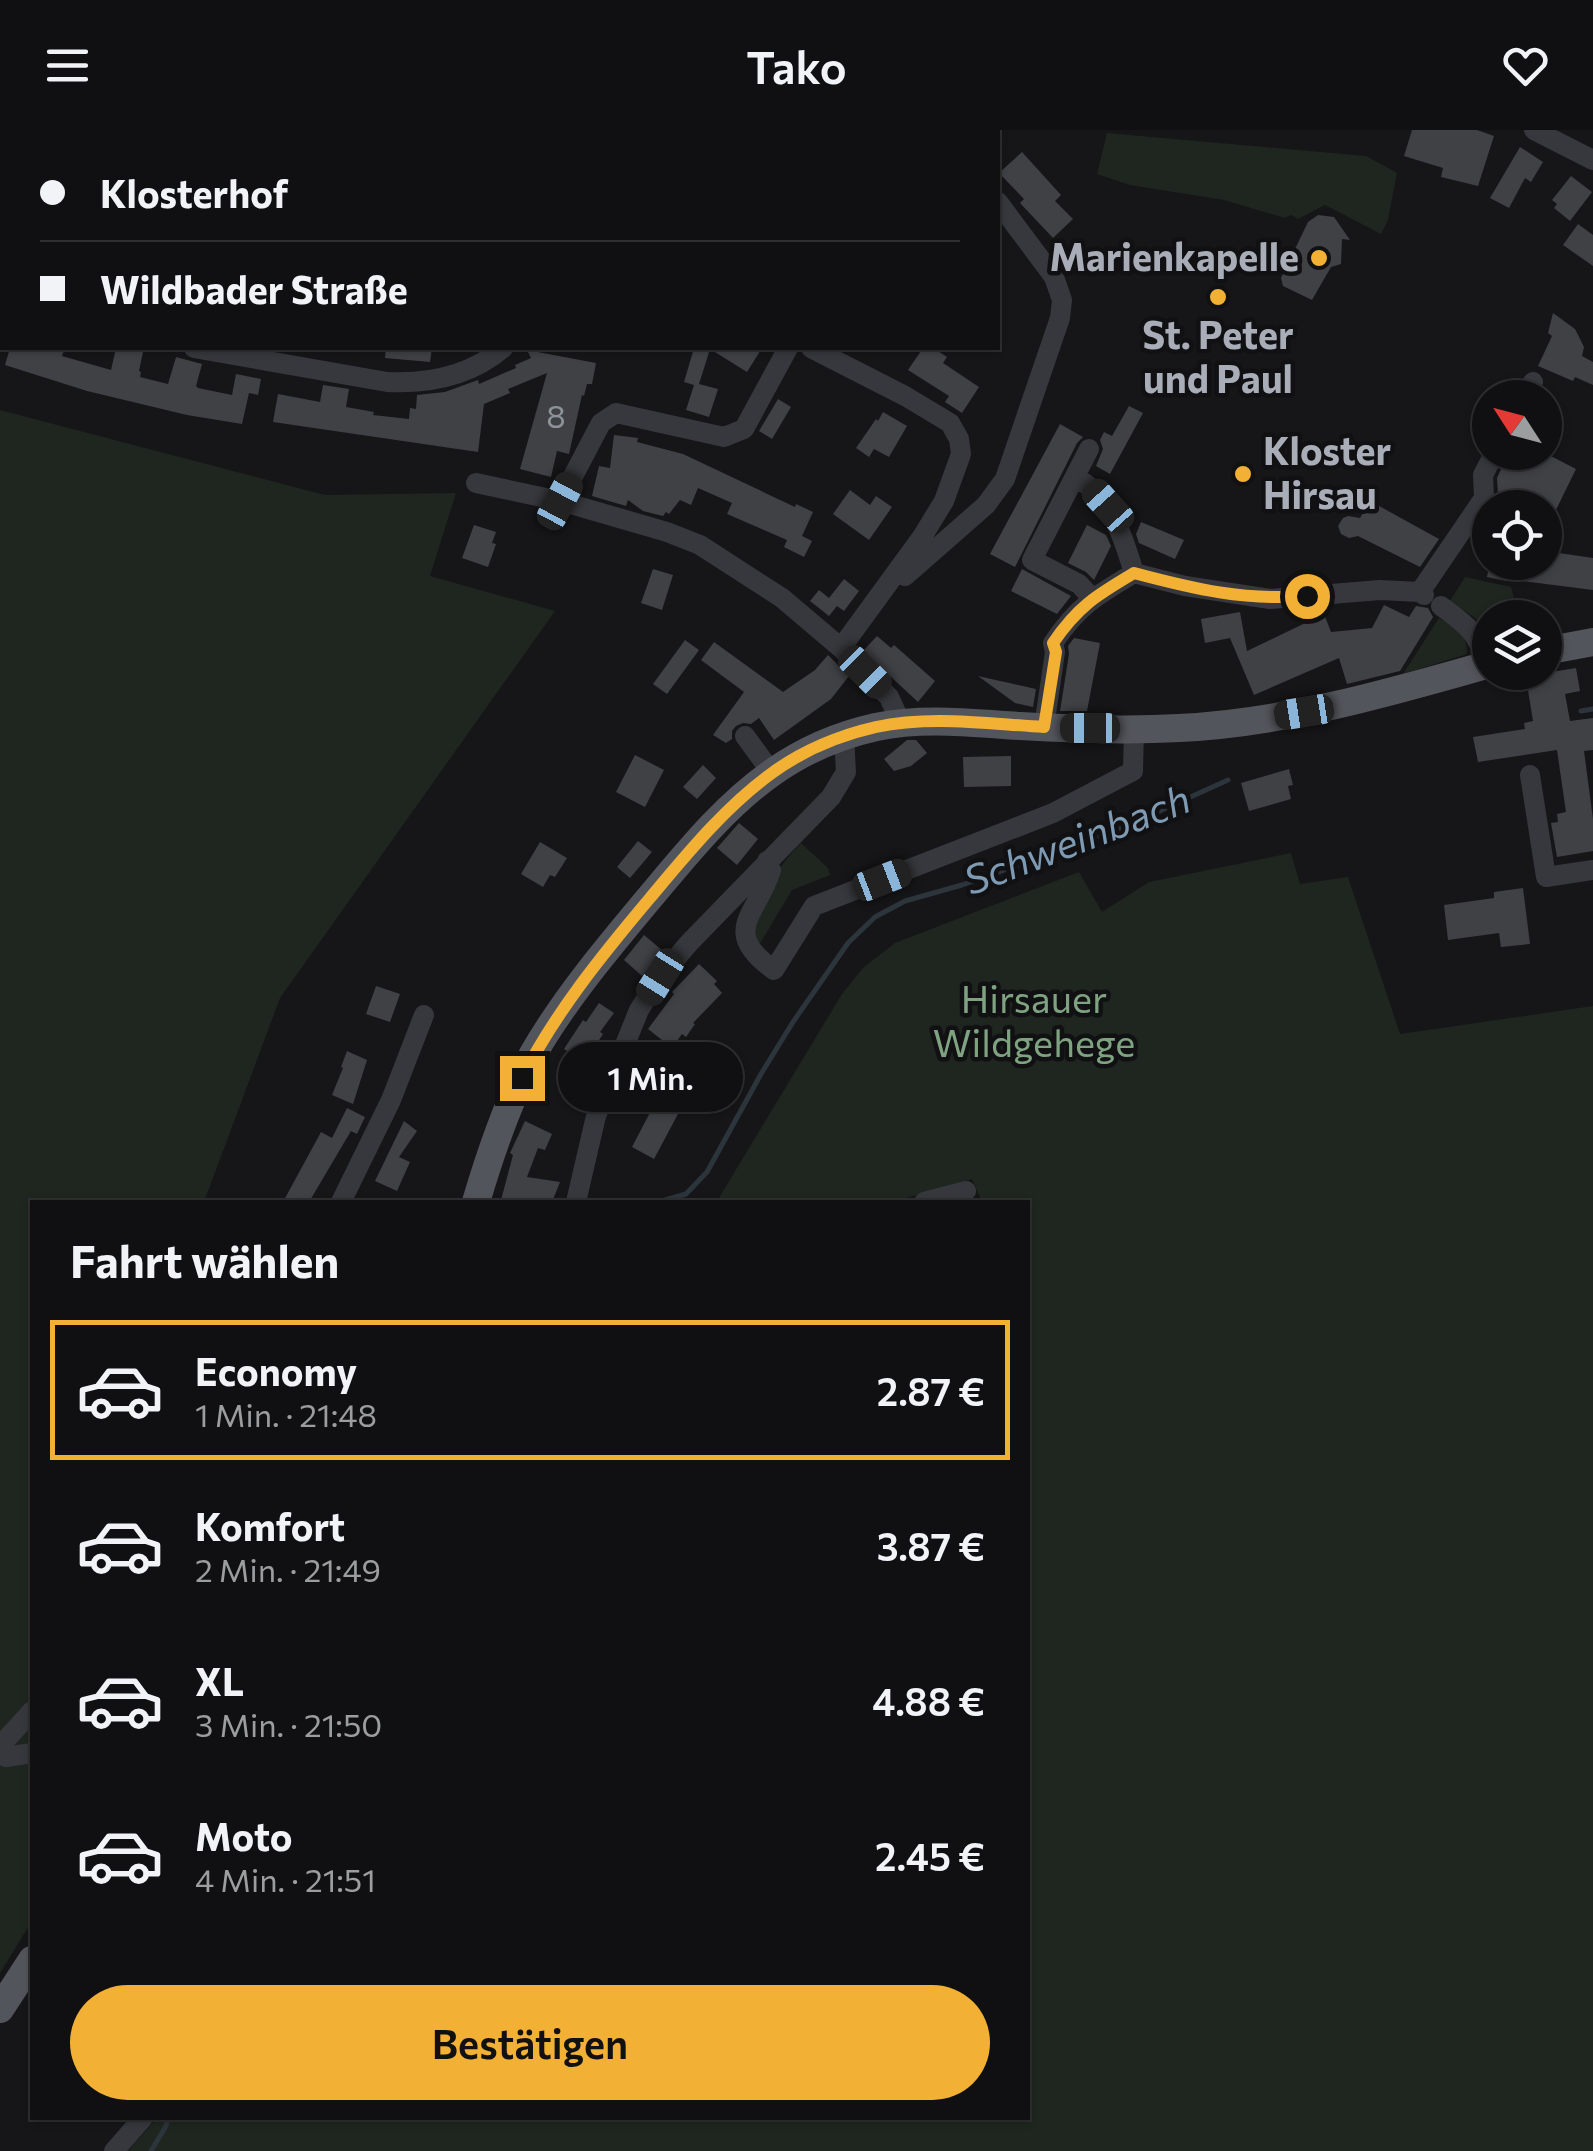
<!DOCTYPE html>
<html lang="de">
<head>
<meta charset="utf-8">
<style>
	body { margin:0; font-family:Commissioner,sans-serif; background:#19191b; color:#f1f3f6; height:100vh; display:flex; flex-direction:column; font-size:38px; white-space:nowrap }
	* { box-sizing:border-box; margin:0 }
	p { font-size:32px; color:#9c9d9f }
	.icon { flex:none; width:55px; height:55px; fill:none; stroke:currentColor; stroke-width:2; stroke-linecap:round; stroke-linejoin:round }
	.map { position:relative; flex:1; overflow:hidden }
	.drawer { position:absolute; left:30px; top:1070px; width:1000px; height:920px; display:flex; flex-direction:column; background:#101012; border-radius:0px; box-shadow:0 2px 8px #0004,0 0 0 2px #303032 }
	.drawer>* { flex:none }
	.guide { position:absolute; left:0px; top:0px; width:1000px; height:220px; box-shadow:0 2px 8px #0004,0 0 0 2px #303032; display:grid; align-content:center; height:220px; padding:0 40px; background:#101012 }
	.needle { width:65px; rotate:306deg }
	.buttons { position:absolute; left:1472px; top:250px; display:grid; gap:20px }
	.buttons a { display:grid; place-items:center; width:90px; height:90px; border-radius:50%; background:#101012; box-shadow:0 2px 8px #0004,0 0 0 2px #303032; font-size:50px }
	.end { position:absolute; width:45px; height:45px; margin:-22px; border:12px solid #f2b134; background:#111; box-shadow:0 0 0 5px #111 }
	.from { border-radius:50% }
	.bubble { position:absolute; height:70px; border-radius:35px; background:#101012; box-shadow:0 2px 8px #0004,0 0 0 2px #303032; font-size:32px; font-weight:600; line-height:70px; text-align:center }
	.car { position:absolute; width:30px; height:60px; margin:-30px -15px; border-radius:12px; box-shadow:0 0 8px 2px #0007; background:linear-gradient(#222 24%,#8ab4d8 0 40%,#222 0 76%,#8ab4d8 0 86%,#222 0) }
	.guide b { display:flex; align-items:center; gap:35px; height:95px; font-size:38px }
	.guide b+b { border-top:2px solid #303032 }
	.guide i { width:25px; height:25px; background:#f1f3f6 }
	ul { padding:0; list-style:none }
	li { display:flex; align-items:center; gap:30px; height:140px; margin:0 20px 15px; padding:0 20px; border:5px solid transparent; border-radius:0px }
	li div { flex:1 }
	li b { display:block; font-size:38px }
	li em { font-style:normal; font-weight:600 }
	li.current { border-color:#f2b134 }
	li>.icon { width:90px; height:90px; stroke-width:1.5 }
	h2 { padding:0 40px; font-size:45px; line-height:120px }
	.button { display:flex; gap:20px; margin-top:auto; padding:20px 40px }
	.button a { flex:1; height:115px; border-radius:60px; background:#f2b134; color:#111; font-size:40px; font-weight:600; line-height:115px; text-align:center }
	header { display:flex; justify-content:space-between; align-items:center; height:130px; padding:0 40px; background:#101012; font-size:45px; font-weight:600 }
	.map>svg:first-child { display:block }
</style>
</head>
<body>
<header><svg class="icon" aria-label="menu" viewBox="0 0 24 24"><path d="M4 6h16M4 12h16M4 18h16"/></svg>Tako<svg class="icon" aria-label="heart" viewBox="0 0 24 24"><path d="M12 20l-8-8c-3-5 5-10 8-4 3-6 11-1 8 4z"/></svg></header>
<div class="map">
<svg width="1593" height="2021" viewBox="0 0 1593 2021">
	<rect width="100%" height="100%" fill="#161618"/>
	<path fill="#1e261f" d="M0,0H775L774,2H2V172L0,171Z
		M1107,3L1366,26L1397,43L1388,90L1381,104L1325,75L1298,89L1291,85L1285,88L1224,70L1130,55L1097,44Z
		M0,280L325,365L456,363L430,446L555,481L280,868L204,1072H32V1791L0,1843Z
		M1465,447L1511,457L1519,487L1490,488V503L1475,488L1450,471Z
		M1439,488C1457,499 1467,500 1467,524L1403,544Z
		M801,713L828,738L830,745L792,760L758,817C743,785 778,736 801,713Z
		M1291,723L1300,754L1348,747L1400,904L1593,876V2021H128L157,1988H1028V1072H982L972,1049L892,1072L717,1071L842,864L863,838L895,813L1079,742L1102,782L1149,752Z"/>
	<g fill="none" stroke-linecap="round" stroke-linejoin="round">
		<path stroke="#2c353c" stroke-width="5" d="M1581,581L1593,579
			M658,1072L686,1064L707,1042L761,944L793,892L848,813L875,787L905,771L962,755L1122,698L1228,650
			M151,2021L166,1996L168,1988"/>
	</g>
	<path fill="#404145" d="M1412,0H1477L1494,6L1478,56L1441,47L1443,38L1404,26Z
		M1520,17L1543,32L1531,52L1525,48L1509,78L1490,68Z
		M1022,22L1061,65L1055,71L1073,89L1053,108L1020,73L1024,69L999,43Z
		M1571,46L1592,62L1570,91L1554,78L1557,74L1552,70Z
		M1318,85L1334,87L1350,110L1342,109L1341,134L1331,137L1312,170L1283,156L1281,148L1308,92Z
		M1578,94L1593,105V136L1563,115Z
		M1553,183L1575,199L1584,217L1582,226L1593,232V255L1575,247L1573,251L1538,236L1552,206L1548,203Z
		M10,218H65L62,226L111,240L116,218L143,222L139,241L141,242L140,247L168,254L176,227L202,234L196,256L198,258L232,265L236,244L261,249L258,265L249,263L242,294L187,285L87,261L5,235Z
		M386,218H432L430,232L385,228Z
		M694,218H762L747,242L710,219L699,254L718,259L709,287L686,280L694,255L684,252Z
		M923,218H933L947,227L943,233L979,257L962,283L945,272L949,266L908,240Z
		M527,220L596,233L592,254H587L584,266L582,265L569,324L557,321L551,347L520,339L547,243L508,259L510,263L484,274L478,322L273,292L278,264L320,272L323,255L349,259L346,277L374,282L373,285L409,289L410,278L416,279L417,265L445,262L478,250L479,254L516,238L515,235L531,228Z
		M778,269L791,277L772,309L759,301Z
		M1129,276L1143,283L1110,344L1096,336L1103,319L1100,310L1104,302L1112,306Z
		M883,282L907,296L889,327L874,319L869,327L856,318L876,289L878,291Z
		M1060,294L1083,307L1077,313L1015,437L990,424Z
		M614,305L638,308L637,312L683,324L795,377L796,374L813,382L802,406L812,411L804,427L784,417L787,410L727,384L732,373L698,358L691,375L680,370L669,384L666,382L663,386L643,381L628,370L626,376L592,366L599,336L610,338Z
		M1509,322H1543L1576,339L1553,386L1545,382V378H1537L1518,368L1513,378H1503L1505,368L1498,364L1497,348Z
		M850,360L870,375L876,366L892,377L869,410L833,384Z
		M1370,371L1439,409L1420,437L1358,406L1349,408L1341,404L1338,396L1343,388L1348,386L1360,388Z
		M1141,392L1184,410L1175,429L1139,413L1136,404Z
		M474,395L496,402L492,413L496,414L488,437L462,428Z
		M1087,395L1106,405L1111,416L1094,450L1086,442L1068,433Z
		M1545,421L1593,428V460L1507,449L1506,451L1487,447L1490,432H1545Z
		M653,439L673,445L662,480L641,473Z
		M1022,439L1071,466L1057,484L1011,461Z
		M844,449L859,461L844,481L837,476L829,486L810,471L819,460L829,468Z
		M1384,475L1409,487L1416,476L1428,478L1433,487L1400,541L1347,554L1339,528L1254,565L1230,508L1205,513L1201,489L1240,482L1247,521L1324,484L1331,502L1372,498Z
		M877,506L891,518L894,515L935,551L918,572L863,521Z
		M1074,508L1100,513L1087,581H1060L1069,524L1068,516Z
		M685,510L699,520L667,564L653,554Z
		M714,512L783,562L815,540L828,525L849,546L831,569L774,610L759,588L751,594L743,593L736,596L732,601V609L726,613L713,605L744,562L701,530Z
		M1576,538L1580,561L1565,564L1570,591L1593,588V620L1584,621L1593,689V721L1557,727L1551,693L1558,692L1557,684L1566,682L1557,620L1478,632L1473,607L1525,599L1524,593L1533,591L1527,554L1540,553L1539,544Z
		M978,546L1036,559L1033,577L1015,573Z
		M907,610H916L927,623L911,636L894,641L884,629Z
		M635,625L664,640L645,677L616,662Z
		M1011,626V656L964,657L963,627Z
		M703,635L716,648L697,669L683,657Z
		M1289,639L1293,655L1288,656L1291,669L1249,681L1241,653Z
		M739,693L758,709L737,735L717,718Z
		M638,711L652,722L630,748L617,737Z
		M540,712L567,728L555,747L550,745L543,757L521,744Z
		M1523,758L1530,814L1501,817L1499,803L1448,810L1444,775L1494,768V762Z
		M644,805L663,821L642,846L624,830Z
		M699,834L717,851L714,854L722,863L693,893L695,894L686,907L682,904L672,918L648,899L674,864L672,862Z
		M376,856L400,864L390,892L366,884Z
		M599,873L614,883L600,902L603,904L580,940L567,931L572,924L564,919L583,890L586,892Z
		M347,921L367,930L353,974L332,965L343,938L341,937Z
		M665,944L678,951L676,955L686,961L675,983L678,984L654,1029L632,1017L655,973L651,971Z
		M347,978L365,987L357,1004L351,1001L309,1072H283L321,1002L332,1008Z
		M404,991L417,1001L399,1027L410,1032L397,1061L375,1051Z
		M525,991L552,1004L545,1020L538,1018L527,1047L560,1052L552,1072H508L501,1070L513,1025L510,1023Z"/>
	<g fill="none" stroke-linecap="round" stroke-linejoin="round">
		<path stroke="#37383d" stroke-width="20" d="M1534,0L1593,30
			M0,178L2,179
			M194,218L387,252C429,254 470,246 503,218
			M811,218L905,266L950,293L959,309L961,324L944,371L922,407L841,518
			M1525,268L1533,252
			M1089,319L1032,430L1079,454L1092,468
			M1075,347C1111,366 1123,406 1134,443
			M476,353L560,371L667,402L700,415L782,468L841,518L889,567L901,593
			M560,371L601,293L616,283L724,307L744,299L788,218
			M898,443L905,446L986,375L1005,349L1060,188L1062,170L1054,147L998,72
			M1420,462L1484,368L1483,345L1495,322
			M1441,476C1469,497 1476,501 1488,535
			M1044,597L1055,522L1053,513C1078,476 1097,465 1134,443L1185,456L1270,469L1380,460L1420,462L1424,465
			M745,606L772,643
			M1530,645L1546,747L1593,740
			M767,731L771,740C758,784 719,801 774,840L814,776L1053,683L1133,641L1134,599
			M341,1072L391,970L424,885
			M576,1072L596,986L639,880L660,847L689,813L831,667L846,642L844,607
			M924,1072L966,1061
			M0,1616L32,1581
			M0,1619L6,1627L32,1623
			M114,2021L143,1988"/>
		<path stroke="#53555c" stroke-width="28" d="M1545,521L1593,512
			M476,1072C491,1021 508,971 533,924C564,870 606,820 646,772C684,727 723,677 773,642C803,621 840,605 876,597C923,587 972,593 1020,596C1072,599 1126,601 1179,598C1285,593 1388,563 1490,534
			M0,1879L32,1830"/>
	</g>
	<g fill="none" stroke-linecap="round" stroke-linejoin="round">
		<path stroke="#f2b134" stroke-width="12" d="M522,948C555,883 602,825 650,768C687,724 725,677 772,643C802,621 840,605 876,597C931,585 989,594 1044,597L1056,522L1053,513C1078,476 1097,465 1134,443C1194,459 1245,471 1307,466"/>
	</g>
	<g fill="#f2b134" stroke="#111113" stroke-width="4">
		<circle cx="1319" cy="128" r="10"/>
		<circle cx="1218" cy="167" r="10"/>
		<circle cx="1243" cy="344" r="10"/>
	</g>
	<g text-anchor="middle" stroke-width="9" stroke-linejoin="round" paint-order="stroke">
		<g font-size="32" fill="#8e929b">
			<text x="556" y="298">8</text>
		</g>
		<g font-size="38" font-weight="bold" fill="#a8adb8" stroke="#111113" text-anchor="end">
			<text x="1299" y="141">Marienkapelle</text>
			<text x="1218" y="219" text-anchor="middle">St. Peter<tspan x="1218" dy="44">und Paul</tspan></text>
			<text x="1263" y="335" text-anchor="start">Kloster<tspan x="1263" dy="44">Hirsau</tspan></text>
		</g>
		<g font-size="38" fill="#7fa381" stroke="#111113">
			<text x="1034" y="883">Hirsauer<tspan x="1034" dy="44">Wildgehege</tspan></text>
		</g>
		<g font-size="40" font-style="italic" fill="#7f9bb3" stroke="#111113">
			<text transform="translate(1077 710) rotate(-21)" y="14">Schweinbach</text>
		</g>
	</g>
</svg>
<div class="buttons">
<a><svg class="needle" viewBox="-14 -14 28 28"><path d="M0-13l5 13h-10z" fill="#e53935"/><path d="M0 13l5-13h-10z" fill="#9c9d9f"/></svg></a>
<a><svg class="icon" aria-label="locate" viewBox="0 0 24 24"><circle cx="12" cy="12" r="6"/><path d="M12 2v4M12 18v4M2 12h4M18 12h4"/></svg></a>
<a><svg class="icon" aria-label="layers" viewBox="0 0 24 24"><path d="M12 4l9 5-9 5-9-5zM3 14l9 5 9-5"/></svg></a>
</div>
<i class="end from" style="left:1307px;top:466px"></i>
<i class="end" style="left:522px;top:948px"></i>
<div class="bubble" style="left:558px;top:912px;width:185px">1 Min.</div>
<i class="car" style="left:560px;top:371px;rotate:28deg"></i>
<i class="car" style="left:1108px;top:376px;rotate:318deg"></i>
<i class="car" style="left:865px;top:542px;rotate:135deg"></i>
<i class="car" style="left:1304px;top:582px;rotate:261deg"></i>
<i class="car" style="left:1090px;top:598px;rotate:270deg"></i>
<i class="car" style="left:882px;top:750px;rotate:69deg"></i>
<i class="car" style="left:660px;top:847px;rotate:212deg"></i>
<div class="guide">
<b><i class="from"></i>Klosterhof</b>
<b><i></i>Wildbader Straße</b>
</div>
<section class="drawer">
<h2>Fahrt wählen</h2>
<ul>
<li class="current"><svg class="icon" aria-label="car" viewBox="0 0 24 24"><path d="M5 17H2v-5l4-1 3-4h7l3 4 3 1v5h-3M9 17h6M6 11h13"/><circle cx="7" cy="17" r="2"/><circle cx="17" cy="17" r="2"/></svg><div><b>Economy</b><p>1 Min. · 21:48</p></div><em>2.87 €</em></li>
<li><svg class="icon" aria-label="car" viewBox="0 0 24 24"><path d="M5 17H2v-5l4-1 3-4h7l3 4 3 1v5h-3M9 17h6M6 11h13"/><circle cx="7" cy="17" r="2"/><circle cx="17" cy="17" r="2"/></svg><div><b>Komfort</b><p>2 Min. · 21:49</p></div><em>3.87 €</em></li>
<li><svg class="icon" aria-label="car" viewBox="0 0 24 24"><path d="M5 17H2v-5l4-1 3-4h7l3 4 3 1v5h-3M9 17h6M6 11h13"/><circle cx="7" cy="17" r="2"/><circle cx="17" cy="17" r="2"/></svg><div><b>XL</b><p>3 Min. · 21:50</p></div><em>4.88 €</em></li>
<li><svg class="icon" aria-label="car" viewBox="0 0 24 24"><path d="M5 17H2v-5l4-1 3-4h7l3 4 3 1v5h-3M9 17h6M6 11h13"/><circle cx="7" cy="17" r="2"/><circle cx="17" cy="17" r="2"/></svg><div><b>Moto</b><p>4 Min. · 21:51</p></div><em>2.45 €</em></li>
</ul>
<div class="button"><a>Bestätigen</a></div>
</section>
</div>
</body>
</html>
